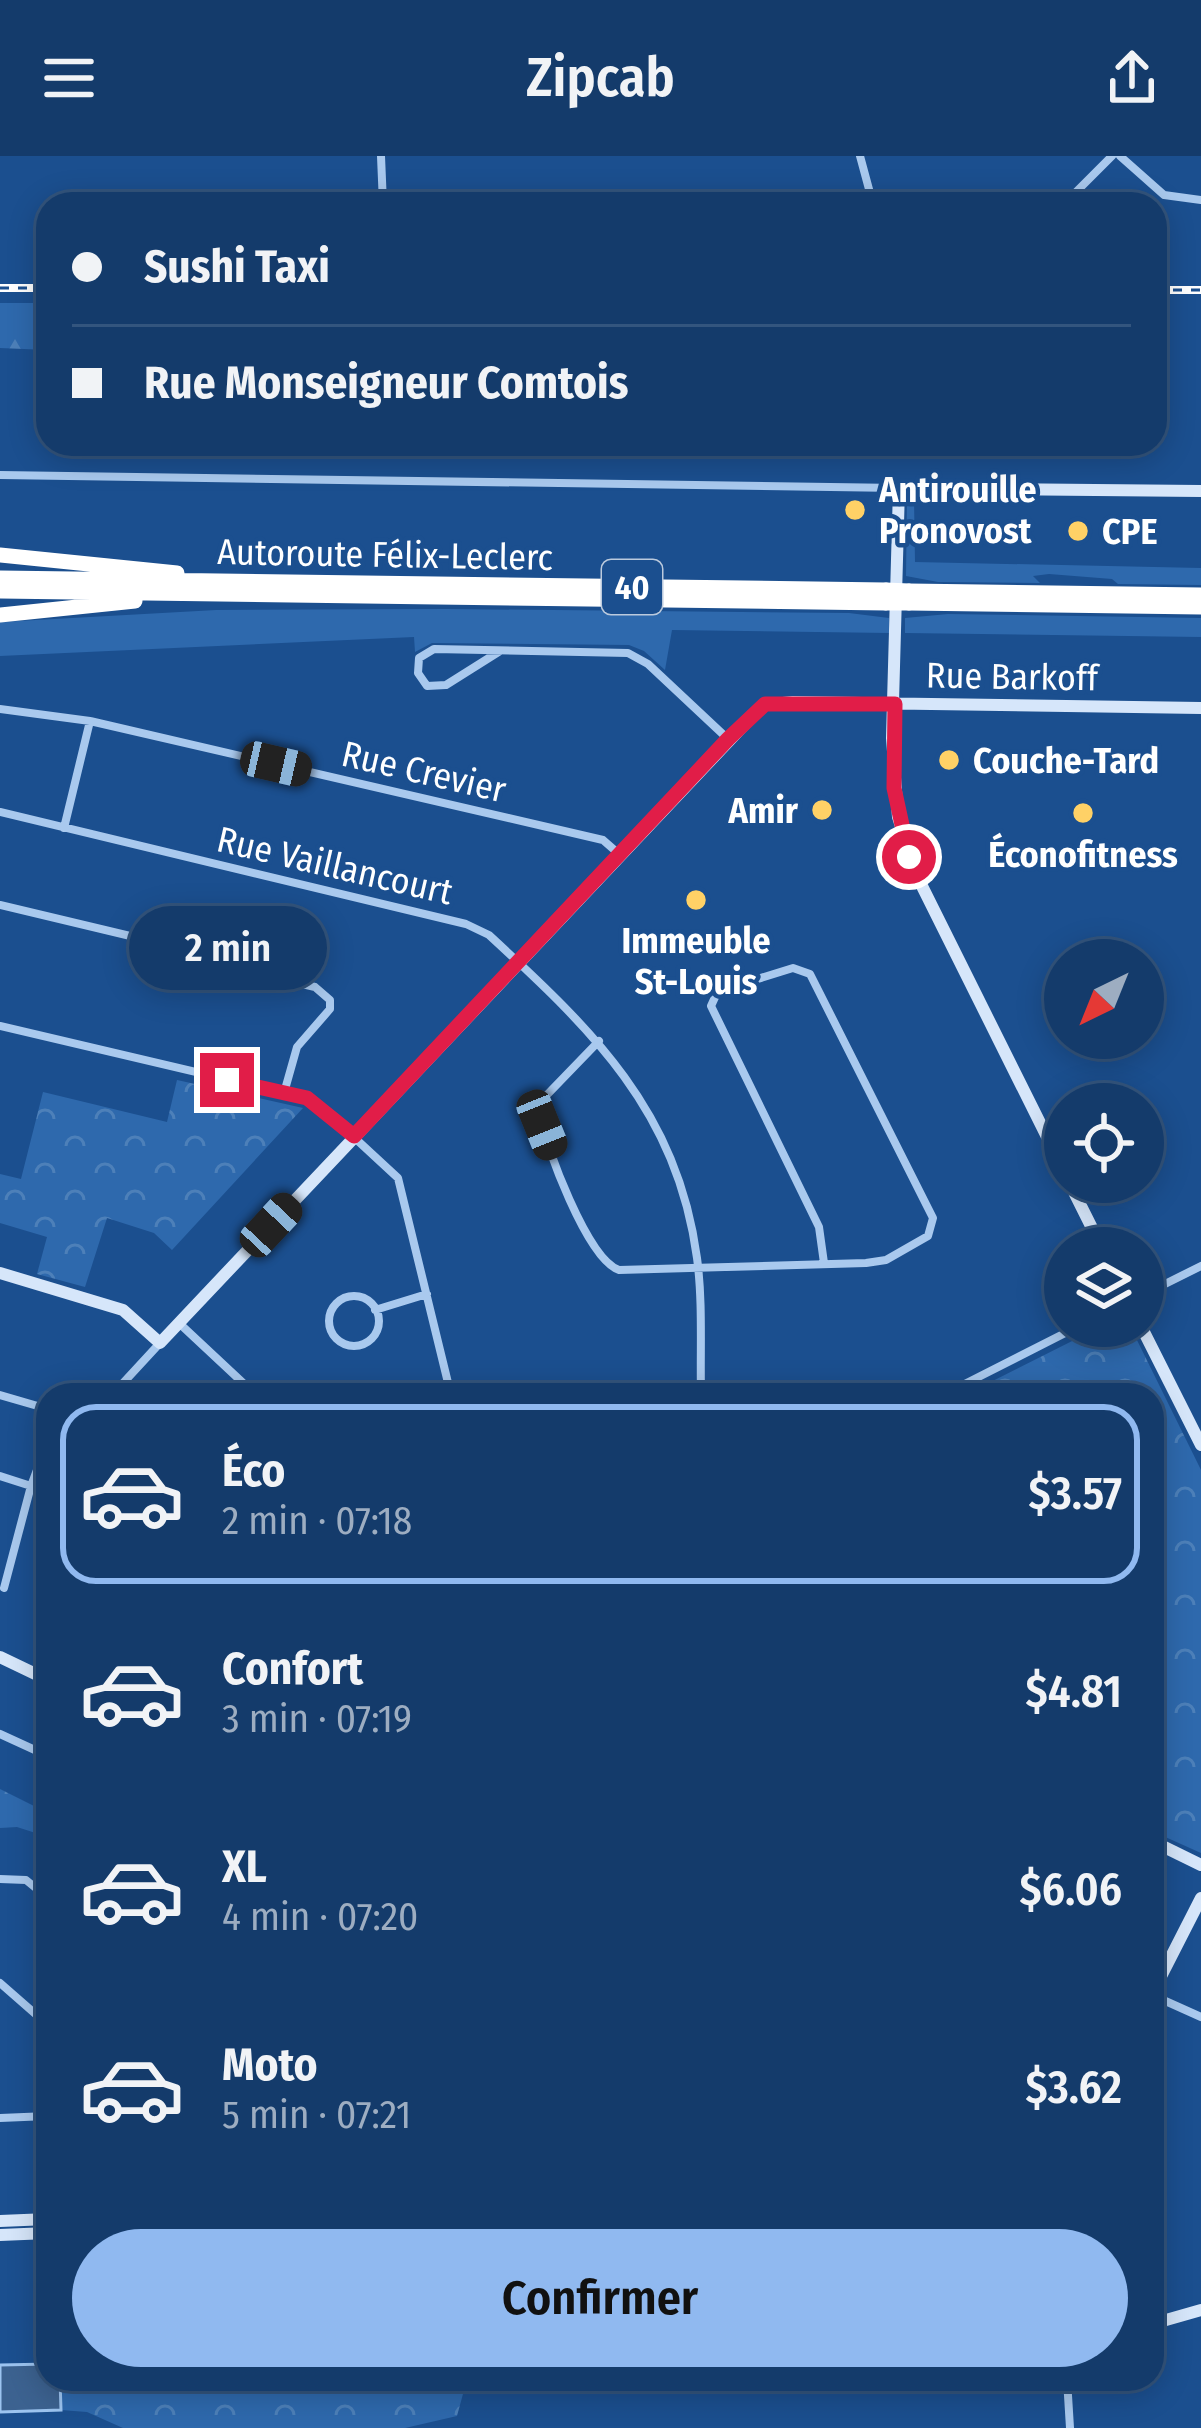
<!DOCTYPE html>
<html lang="fr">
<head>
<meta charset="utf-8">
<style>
	body { margin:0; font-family:"Fira Sans Condensed",sans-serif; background:#1d4271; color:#f1f3f6; height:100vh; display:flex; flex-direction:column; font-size:45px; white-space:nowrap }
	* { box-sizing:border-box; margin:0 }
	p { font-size:39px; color:#9dadc1 }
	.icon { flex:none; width:66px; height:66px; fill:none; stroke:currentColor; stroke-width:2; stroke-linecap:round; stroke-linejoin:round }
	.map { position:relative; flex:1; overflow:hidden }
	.details { position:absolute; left:36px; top:1227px; width:1128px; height:1008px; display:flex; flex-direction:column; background:#143b6b; border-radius:36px; box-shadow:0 6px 30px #0003,0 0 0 3px #33557e }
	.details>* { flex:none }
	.top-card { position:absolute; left:36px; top:36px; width:1131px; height:264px; border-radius:36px; box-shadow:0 6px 30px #0003,0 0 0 3px #33557e; display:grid; align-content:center; height:264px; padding:0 36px; background:#143b6b }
	.needle { width:78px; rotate:223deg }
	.tools { position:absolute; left:1044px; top:783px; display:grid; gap:24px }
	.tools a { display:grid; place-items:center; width:120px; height:120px; border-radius:50%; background:#143b6b; box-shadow:0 6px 30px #0003,0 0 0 3px #33557e; font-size:60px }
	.end { position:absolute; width:54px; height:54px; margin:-27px; border:15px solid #e11d48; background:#fff; box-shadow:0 0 0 6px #fff }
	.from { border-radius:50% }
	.bubble { position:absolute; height:84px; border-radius:42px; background:#143b6b; box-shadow:0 6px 30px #0003,0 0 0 3px #33557e; font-size:39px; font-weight:600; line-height:84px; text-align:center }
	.car { position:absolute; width:36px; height:72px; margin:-36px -18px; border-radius:15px; box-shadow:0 0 9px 3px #0007; background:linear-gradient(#222 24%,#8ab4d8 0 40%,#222 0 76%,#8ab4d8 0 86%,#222 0) }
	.top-card b { display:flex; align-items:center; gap:42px; height:114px; font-size:45px }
	.top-card b+b { border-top:3px solid #33557e }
	.top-card i { width:30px; height:30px; background:#f1f3f6 }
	ul { padding:21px 0 0; list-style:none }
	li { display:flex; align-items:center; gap:36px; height:180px; margin:0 24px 18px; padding:0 12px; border:6px solid transparent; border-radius:36px }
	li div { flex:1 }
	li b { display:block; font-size:45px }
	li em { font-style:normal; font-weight:600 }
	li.current { border-color:#90b9f0 }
	li>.icon { width:108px; height:108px; stroke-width:1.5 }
	.action { display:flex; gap:24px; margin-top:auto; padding:24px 36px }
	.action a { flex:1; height:138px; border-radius:72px; background:#90b9f0; color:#111; font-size:48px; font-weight:600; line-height:138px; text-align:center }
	header { display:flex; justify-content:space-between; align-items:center; height:156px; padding:0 36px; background:#143b6b; font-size:54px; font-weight:600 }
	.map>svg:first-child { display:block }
</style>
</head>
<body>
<header><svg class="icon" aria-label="menu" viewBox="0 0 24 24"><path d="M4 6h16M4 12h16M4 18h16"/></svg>Zipcab<svg class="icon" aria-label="share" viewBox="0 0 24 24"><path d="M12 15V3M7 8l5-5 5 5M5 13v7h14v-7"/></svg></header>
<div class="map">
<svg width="1201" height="2272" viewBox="0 0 1201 2272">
	<defs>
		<pattern id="forest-firs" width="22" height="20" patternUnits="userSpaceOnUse" patternTransform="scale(3)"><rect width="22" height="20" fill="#2e69ad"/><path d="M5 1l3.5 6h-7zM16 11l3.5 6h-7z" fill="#4d80b9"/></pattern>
		<pattern id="park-crowns" width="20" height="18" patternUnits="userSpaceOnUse" patternTransform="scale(3)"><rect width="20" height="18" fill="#2e69ad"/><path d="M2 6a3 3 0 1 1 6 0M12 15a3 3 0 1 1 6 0" fill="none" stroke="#4d80b9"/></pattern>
	</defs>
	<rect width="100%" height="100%" fill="#1b4f8f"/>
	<path fill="#2e69ad" d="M907,341L914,342L915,406L1201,412V429L1118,428L1112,423L1049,418L1033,420L1040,427L938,426L906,420Z
		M446,453L849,457L889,462V477L672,474L665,514L644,495L629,489L432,487L415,496L414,481L0,500V466L216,454Z
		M948,458L1201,462V481L905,477V462Z"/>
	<path fill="url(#forest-firs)" d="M0,147H48V194L0,192Z"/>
	<path fill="url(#park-crowns)" d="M177,924L303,952L172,1094L154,1077L107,1062L85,1131L37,1118L47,1081L0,1067V1018L21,1023L43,936L167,966Z
		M1102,1170H1130L1201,1314V1697L1152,1675V1239H965Z
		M0,1633L48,1657V1681L17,1671L0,1672Z
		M60,2223H467L457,2260L405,2272H123L87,2256L61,2254Z"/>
	<path fill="#3c6290" stroke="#9cc4f0" stroke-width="3" d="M48,2208V2223H60L61,2254L0,2256V2209Z"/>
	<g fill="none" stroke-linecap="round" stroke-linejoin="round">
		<path stroke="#a9c9ee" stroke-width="8" d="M381,0L383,48
			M860,0L873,48
			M1120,0L1164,39L1201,44
			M1059,48L1072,40L1112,0
			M0,319L899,332
			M500,495L446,529L427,530L418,517L419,502L434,493L628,497L648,508L728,583
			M0,553L90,565L603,684L619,698
			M0,656L466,768L489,779C592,874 677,954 697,1102C703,1146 700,1194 701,1239
			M64,672L90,565
			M0,749L235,805L268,820L315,831L330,844V853L297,891L284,937
			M0,870L307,942L318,948L398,1022L451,1239
			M599,885L541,945L538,956C546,990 587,1103 619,1114L866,1107L886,1104L928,1080L933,1062L810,818L793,812L725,833L716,839L711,850L819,1071L824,1107
			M1143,1139L1201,1110
			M329 1165a25 25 0 1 1 50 0a25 25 0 1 1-50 0Z
			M375,1154L427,1138
			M180,1168L256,1239
			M0,1239L48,1253
			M112,1239L160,1187
			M943,1239L1079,1170
			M0,1320L31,1330L48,1343
			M4,1432L31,1330L37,1314L48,1304
			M0,1578L48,1600
			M0,1723L26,1724L48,1742
			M0,1827L48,1869
			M1152,1839L1201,1861
			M0,1962L48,1960
			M1067,2223L1070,2272"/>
		<path stroke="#d6e6fa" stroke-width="12" d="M1065,1017L917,720L898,661L892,582L899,332L1201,335
			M1069,1026L1102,1092
			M0,1117L123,1154L160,1187L763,549L793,546L1201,552
			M1141,1170L1201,1289
			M0,1501L48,1524
			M1152,1685L1201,1709
			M1152,1838L1201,1742
			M0,2065L48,2063
			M0,2079L48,2077
			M1152,2168L1201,2154"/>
		<path stroke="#fff" stroke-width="15" d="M0,399L177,417
			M0,422L886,434
			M0,435L886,447
			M909,435L1201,439
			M909,447L1201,451
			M0,459L135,445"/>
		<defs>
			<path id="rail" d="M0,132H48
				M1155,134H1201"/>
		</defs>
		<use href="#rail" stroke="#fff" stroke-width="8"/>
		<use href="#rail" stroke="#1b4f8f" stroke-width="3" stroke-dasharray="9" stroke-linecap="butt"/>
		<path stroke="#fff" stroke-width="15" d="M886,434L909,435
			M886,447H909"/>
	</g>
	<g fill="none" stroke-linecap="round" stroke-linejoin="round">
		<path stroke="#e11d48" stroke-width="15" d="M227,924L307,942L354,980L728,583L765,548H895L894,632L909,701"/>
	</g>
	<g fill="#ffd166" stroke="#1b4f8f" stroke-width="4.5">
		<circle cx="855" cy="354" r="12"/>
		<circle cx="1078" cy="375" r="12"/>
		<circle cx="949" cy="604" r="12"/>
		<circle cx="822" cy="654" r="12"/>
		<circle cx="1083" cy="657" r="12"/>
		<circle cx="696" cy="744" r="12"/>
	</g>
	<g text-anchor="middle" stroke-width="9" stroke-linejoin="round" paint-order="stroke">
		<rect fill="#1b4f8f" stroke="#bbcadd" stroke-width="3" x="602" y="404" width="60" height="54" rx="9"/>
		<g font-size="33" font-weight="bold" fill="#fff">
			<text x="632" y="443">40</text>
		</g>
		<g font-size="36" font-weight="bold" fill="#fff" stroke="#1b4f8f" text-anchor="start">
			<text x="879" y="346">Antirouille<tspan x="879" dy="41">Pronovost</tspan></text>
			<text x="1102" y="388">CPE</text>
			<text x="973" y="617">Couche-Tard</text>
			<text x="798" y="667" text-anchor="end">Amir</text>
			<text x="1083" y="711" text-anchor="middle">Éconofitness</text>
			<text x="696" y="797" text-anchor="middle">Immeuble<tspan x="696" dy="41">St-Louis</tspan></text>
		</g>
		<g font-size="36" fill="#fff" stroke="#1b4f8f">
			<text transform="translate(385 398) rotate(1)" y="13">Autoroute Félix-Leclerc</text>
			<text transform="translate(1012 520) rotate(1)" y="13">Rue Barkoff</text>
			<text transform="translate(424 615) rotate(13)" y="13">Rue Crevier</text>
			<text transform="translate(335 709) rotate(13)" y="13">Rue Vaillancourt</text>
		</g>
	</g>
</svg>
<div class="tools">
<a><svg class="needle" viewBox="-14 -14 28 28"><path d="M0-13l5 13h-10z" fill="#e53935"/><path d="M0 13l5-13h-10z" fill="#9dadc1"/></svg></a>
<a><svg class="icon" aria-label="locate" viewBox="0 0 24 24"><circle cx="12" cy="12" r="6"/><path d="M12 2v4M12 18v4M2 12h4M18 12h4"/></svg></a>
<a><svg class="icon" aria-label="layers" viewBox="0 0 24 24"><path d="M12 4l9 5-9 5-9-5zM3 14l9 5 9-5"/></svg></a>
</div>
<i class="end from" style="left:909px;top:701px"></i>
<i class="end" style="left:227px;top:924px"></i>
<div class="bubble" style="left:129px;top:750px;width:198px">2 min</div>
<i class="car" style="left:276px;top:608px;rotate:103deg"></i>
<i class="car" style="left:542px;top:969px;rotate:158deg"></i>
<i class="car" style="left:271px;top:1069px;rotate:43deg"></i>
<div class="top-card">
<b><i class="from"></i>Sushi Taxi</b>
<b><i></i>Rue Monseigneur Comtois</b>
</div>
<section class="details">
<ul>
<li class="current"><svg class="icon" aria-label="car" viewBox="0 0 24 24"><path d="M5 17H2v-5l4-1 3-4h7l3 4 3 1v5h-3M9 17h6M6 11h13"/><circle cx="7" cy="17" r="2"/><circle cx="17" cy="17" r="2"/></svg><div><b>Éco</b><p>2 min · 07:18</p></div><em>$3.57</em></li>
<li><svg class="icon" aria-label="car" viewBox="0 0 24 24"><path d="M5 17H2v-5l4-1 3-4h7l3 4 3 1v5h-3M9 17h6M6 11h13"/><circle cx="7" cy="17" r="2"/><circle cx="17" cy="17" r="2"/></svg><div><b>Confort</b><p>3 min · 07:19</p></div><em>$4.81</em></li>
<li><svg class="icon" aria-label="car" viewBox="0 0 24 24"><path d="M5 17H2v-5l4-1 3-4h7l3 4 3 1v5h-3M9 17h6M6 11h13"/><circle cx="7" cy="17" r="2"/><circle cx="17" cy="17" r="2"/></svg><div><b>XL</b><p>4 min · 07:20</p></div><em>$6.06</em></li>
<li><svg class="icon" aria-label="car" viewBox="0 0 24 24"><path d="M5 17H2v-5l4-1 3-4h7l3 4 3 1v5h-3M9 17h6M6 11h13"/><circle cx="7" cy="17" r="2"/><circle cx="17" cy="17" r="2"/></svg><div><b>Moto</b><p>5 min · 07:21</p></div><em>$3.62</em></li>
</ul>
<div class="action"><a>Confirmer</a></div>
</section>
</div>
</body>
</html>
